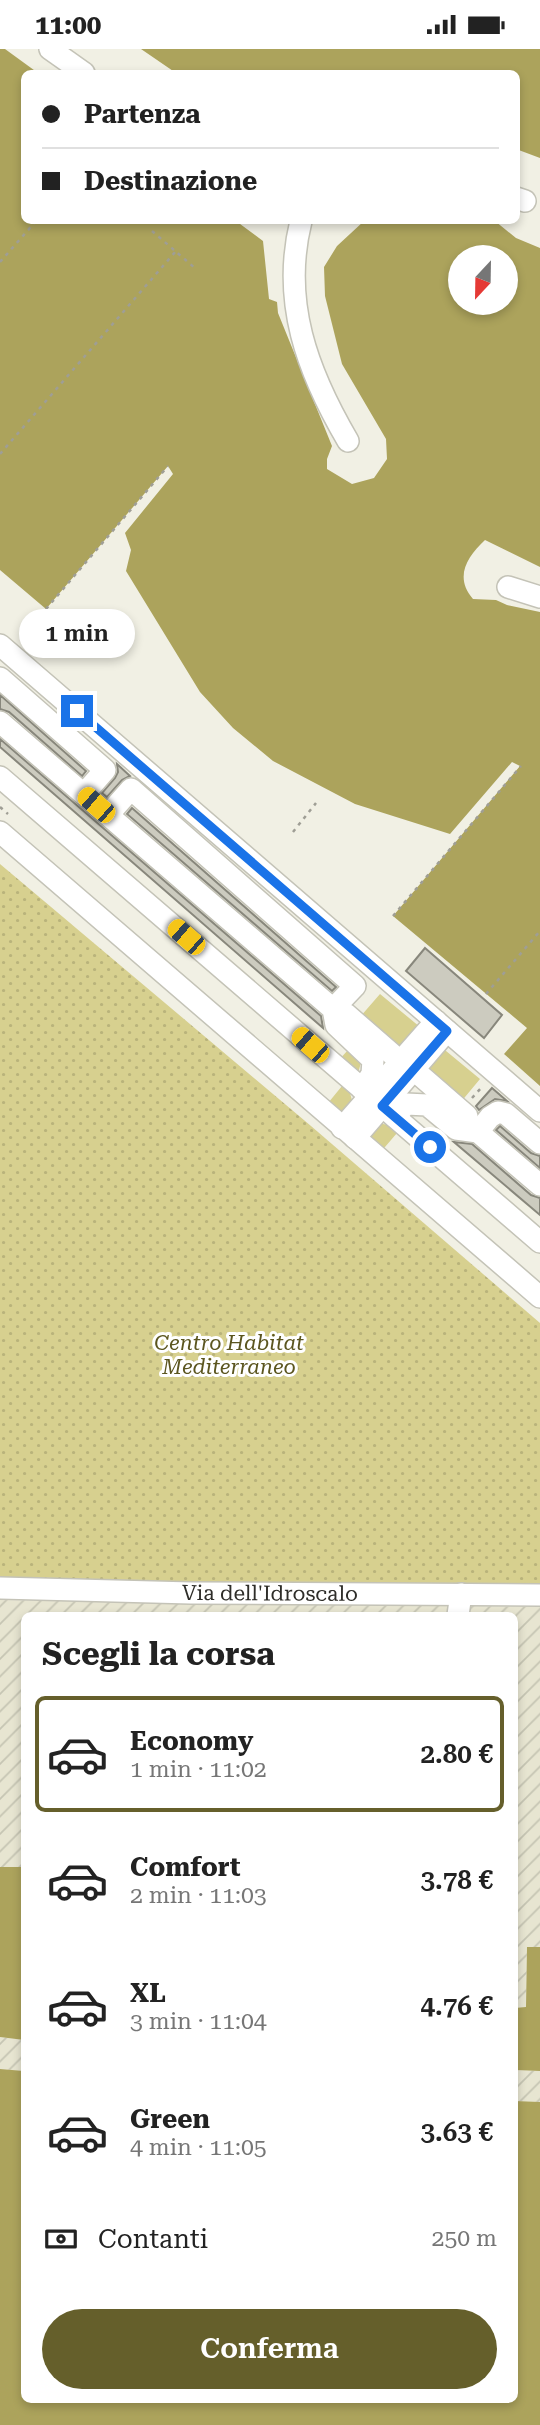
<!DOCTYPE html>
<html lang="it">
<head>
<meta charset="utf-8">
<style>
	body { margin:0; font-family:"Roboto Serif",serif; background:#f2f2f2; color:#222; height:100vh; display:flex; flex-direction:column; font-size:26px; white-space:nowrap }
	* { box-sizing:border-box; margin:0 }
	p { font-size:23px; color:#767676 }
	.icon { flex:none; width:38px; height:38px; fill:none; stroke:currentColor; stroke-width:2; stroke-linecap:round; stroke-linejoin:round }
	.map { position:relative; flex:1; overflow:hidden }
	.panel { position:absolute; left:21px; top:1563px; width:497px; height:791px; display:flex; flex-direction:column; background:#fff; border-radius:10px; box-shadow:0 4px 10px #0003 }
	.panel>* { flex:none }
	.hud { position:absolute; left:21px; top:21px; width:499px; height:154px; border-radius:10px; box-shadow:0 4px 10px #0003; display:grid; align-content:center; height:154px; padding:0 21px; background:#fff }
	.needle { width:46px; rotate:202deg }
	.tools { position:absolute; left:448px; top:196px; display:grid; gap:14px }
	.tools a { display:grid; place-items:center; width:70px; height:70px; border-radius:50%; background:#fff; box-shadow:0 4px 10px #0003; font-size:35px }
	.end { position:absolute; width:32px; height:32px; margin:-16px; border:9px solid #1a73e8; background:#fff; box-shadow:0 0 0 4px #fff }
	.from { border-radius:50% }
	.bubble { position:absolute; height:49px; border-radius:24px; background:#fff; box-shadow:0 4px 10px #0003; font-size:23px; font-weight:600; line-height:49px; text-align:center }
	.car { position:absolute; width:21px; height:42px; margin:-21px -10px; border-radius:9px; box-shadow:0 0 5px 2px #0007; background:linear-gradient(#f5c518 24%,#345 0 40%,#f5c518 0 76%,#345 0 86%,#f5c518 0) }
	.hud b { display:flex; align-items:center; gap:24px; height:66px; font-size:26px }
	.hud b+b { border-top:2px solid #e0e0e0 }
	.hud i { width:18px; height:18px; background:#222 }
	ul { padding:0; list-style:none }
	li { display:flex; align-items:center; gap:21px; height:116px; margin:0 14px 10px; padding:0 7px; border:4px solid transparent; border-radius:10px }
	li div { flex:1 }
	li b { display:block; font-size:26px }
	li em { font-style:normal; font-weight:600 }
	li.selected { border-color:#655f2b }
	li>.icon { width:63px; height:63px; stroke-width:1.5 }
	h2 { padding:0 21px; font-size:32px; line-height:84px }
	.pay { display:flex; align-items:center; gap:18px; height:77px; padding:0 21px; font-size:26px }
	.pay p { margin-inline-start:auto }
	.primary-button { display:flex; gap:14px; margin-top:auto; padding:14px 21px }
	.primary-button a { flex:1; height:80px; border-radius:42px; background:#655f2b; color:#fff; font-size:28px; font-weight:600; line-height:80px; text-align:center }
	.status { display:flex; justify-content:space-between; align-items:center; height:49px; padding:0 35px; background:#fff; direction:ltr }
	.status svg { height:19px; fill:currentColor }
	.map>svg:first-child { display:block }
</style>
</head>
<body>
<div class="status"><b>11:00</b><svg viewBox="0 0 49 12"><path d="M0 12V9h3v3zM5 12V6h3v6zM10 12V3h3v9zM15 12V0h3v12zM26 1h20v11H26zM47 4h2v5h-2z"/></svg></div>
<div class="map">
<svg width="540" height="2376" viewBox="0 0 540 2376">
	<defs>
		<pattern id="industrial-furrows" width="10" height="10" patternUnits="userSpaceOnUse" patternTransform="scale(1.75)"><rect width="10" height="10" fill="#e7e5d1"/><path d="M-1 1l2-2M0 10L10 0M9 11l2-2" fill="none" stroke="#c6c5b3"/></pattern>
		<pattern id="park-dots" width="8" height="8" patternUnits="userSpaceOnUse" patternTransform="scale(1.75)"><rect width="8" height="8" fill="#d7d08f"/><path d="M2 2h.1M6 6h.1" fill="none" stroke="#b9b37b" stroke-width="1.8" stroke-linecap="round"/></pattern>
	</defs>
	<rect width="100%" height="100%" fill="#f1f0e4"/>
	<path fill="url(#industrial-furrows)" d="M0,1551L540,1558V1898H527L526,1959H514V1566H24V1818H0Z
		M0,1988L24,1991V2022L0,2020Z
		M515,2021L540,2022V2053L515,2052Z"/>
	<path fill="#d7d08f" d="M380,945L420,978L400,1002L360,968Z
		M440,997L480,1030L460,1054L420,1019Z
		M348,1001L361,1013L358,1025L338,1012Z
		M342,1037L350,1044L353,1055L343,1067L324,1059Z
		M377,1074L389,1076L397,1084L379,1105L370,1096V1079Z"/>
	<path fill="url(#park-dots)" d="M0,815L311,1077L540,1274V1535L82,1533L0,1530Z"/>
	<path fill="#aca35c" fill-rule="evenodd" d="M0,0H5L38,24H24V172H236L263,192L269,250L277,253L278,264L332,397L327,410V420L352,435L374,429L387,410L386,390L342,315L325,247L324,218L337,197L364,172H495L516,189L540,199V518L485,491C467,508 454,528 473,550L496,551L507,556L540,563V1037L504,1005L527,979L393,867L520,717L512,713L450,785L355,755L273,712L233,679L200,643L126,522L131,501L125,484L173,425L168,417L46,560L0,521ZM460,208H506V254H460Z
		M141,0H540V109L516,100V24H176Z
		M0,1818H24V1991L0,1988Z
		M527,1898H540V2022L515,2021V1959L526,1958Z
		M0,2020L24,2022V2350H514L515,2052L540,2053V2376H0Z"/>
	<path fill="#cccbbf" stroke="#88877c" stroke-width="2" d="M0,646L86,722L82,727L9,663L0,660Z
		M0,690L321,967L323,979L0,698Z
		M117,715L130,727L122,731L107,748L102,744L115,729L118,723Z
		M132,759L336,938L332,942L127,765Z
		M425,899L502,966L484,989L406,922Z
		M492,1039L507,1052L495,1050L479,1061L476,1057Z
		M500,1077L531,1104L540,1107V1119L496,1081Z
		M454,1093L472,1095L531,1146L540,1149V1166Z"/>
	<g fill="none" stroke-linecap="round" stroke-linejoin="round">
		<defs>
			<g id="minor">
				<path d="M50,0L84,24"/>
				<path d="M516,149L525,152"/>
				<path d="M301,172C281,252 307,322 348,392"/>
				<path d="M508,538L540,548"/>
				<path d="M0,596L540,1062"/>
				<path d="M0,629L105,721L84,745"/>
				<path d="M0,673L333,960L336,976L373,1011L372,1025L362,1040"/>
				<path d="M0,728L540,1193"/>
				<path d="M108,766L131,740L355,937L333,960"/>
				<path d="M0,783L540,1248"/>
				<path d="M346,965L400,1012"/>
				<path d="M414,1021L467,1067"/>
				<path d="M395,1068L406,1055L427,1056L456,1080L478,1083L540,1136"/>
				<path d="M342,1079L436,972"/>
				<path d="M478,1083L490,1068L498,1063L506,1065L540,1094"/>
				<path d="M355,1089L447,982"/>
				<path id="s1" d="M0,1539L191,1544L540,1546"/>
				<path d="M458,1566L461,1545"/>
			</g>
		</defs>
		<use href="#minor" stroke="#c4c3b7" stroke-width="24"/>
		<path stroke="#9f9e95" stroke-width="2.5" stroke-dasharray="3.5 5" stroke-linecap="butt" d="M152,182L196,220
			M0,213L36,172
			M0,405L176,202
			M46,560L168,417
			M0,758L8,765
			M293,783L316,754
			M393,867L521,717
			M486,945L540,882
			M472,1049L482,1038"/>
		<use href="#minor" stroke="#fff" stroke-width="21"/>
	</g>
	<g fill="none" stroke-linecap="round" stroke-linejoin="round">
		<path stroke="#1a73e8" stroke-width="9" d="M77,662L447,982L382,1057L430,1098"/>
	</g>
	<g text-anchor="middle" stroke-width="6" stroke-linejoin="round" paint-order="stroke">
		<g font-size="21" font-style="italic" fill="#5b551f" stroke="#fff">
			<text x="229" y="1301">Centro Habitat<tspan x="229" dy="24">Mediterraneo</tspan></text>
		</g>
		<g font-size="21" fill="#2e2d29" stroke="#fff">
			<text dy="7" stroke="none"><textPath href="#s1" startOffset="270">Via dell'Idroscalo</textPath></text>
		</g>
	</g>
</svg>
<div class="tools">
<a><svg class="needle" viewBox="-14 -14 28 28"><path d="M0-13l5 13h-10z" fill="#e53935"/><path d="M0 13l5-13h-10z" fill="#767676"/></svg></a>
</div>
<i class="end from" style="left:430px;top:1098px"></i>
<i class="end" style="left:77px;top:662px"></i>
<div class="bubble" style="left:19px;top:560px;width:116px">1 min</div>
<i class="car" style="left:96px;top:756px;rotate:311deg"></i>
<i class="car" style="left:186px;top:888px;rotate:311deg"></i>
<i class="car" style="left:310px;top:996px;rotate:311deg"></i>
<div class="hud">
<b><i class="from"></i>Partenza</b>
<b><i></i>Destinazione</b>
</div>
<section class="panel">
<h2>Scegli la corsa</h2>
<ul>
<li class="selected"><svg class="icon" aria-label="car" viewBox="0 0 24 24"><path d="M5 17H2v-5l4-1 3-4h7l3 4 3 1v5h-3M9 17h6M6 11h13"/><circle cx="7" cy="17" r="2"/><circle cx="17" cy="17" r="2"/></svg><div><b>Economy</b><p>1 min · 11:02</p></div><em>2.80 €</em></li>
<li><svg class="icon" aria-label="car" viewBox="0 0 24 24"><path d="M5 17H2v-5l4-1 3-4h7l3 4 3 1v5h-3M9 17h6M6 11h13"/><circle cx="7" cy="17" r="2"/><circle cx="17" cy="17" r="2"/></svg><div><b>Comfort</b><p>2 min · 11:03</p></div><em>3.78 €</em></li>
<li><svg class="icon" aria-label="car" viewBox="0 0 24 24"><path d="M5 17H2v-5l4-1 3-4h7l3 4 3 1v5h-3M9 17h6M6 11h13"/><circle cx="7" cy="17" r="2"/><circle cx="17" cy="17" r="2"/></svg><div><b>XL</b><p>3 min · 11:04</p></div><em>4.76 €</em></li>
<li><svg class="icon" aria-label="car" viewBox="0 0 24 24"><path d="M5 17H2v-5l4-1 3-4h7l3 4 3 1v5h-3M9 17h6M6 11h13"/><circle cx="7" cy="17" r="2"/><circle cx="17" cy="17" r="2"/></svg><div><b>Green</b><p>4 min · 11:05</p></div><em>3.63 €</em></li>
</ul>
<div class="pay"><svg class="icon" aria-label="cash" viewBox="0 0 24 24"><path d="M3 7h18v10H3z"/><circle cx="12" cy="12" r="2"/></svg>Contanti<p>250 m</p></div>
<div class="primary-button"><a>Conferma</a></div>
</section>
</div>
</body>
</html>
